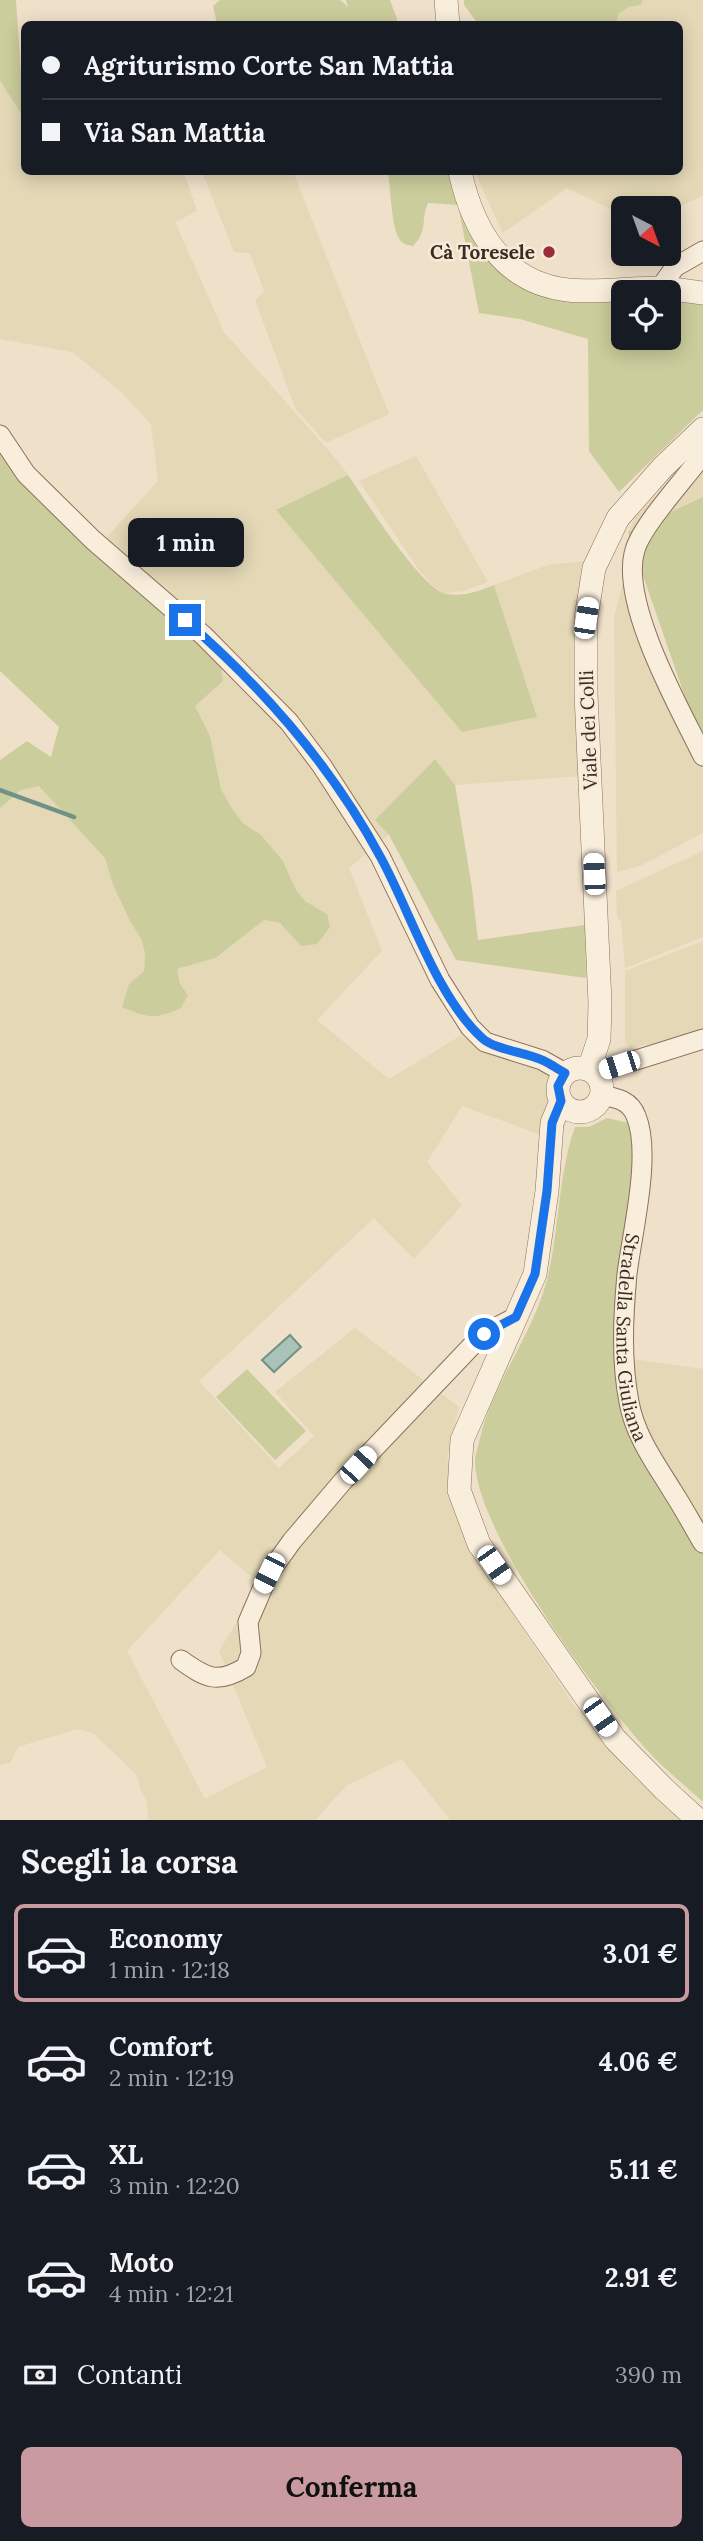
<!DOCTYPE html>
<html lang="it">
<head>
<meta charset="utf-8">
<style>
	body { margin:0; font-family:Lora,serif; background:#242831; color:#f1f3f6; height:100vh; display:flex; flex-direction:column; font-size:26px; white-space:nowrap }
	* { box-sizing:border-box; margin:0 }
	p { font-size:23px; color:#9ea1a6 }
	.icon { flex:none; width:38px; height:38px; fill:none; stroke:currentColor; stroke-width:2; stroke-linecap:round; stroke-linejoin:round }
	.map { position:relative; height:1820px; overflow:hidden }
	.side { display:flex; flex-direction:column; background:#171b24; flex:1 }
	.side>* { flex:none }
	.top-card { position:absolute; left:21px; top:21px; width:662px; height:154px; border-radius:10px; box-shadow:0 4px 18px #0003; display:grid; align-content:center; height:154px; padding:0 21px; background:#171b24 }
	.needle { width:46px; rotate:139deg }
	.fabs { position:absolute; left:611px; top:196px; display:grid; gap:14px }
	.fabs a { display:grid; place-items:center; width:70px; height:70px; border-radius:10px; background:#171b24; box-shadow:0 4px 18px #0003; font-size:35px }
	.end { position:absolute; width:32px; height:32px; margin:-16px; border:9px solid #1a73e8; background:#fff; box-shadow:0 0 0 4px #fff }
	.from { border-radius:50% }
	.bubble { position:absolute; height:49px; border-radius:10px; background:#171b24; box-shadow:0 4px 18px #0003; font-size:23px; font-weight:700; line-height:49px; text-align:center }
	.car { position:absolute; width:21px; height:42px; margin:-21px -10px; border-radius:9px; box-shadow:0 0 5px 2px #0007; background:linear-gradient(#fff 24%,#345 0 40%,#fff 0 76%,#345 0 86%,#fff 0) }
	.top-card b { display:flex; align-items:center; gap:24px; height:66px; font-size:26px }
	.top-card b+b { border-top:2px solid #363941 }
	.top-card i { width:18px; height:18px; background:#f1f3f6 }
	ul { padding:0; list-style:none }
	li { display:flex; align-items:center; gap:21px; height:98px; margin:0 14px 10px; padding:0 7px; border:4px solid transparent; border-radius:10px }
	li div { flex:1 }
	li b { display:block; font-size:26px }
	li em { font-style:normal; font-weight:700 }
	li.active { border-color:#ca9aa1 }
	li>.icon { width:63px; height:63px; stroke-width:1.5 }
	h2 { padding:0 21px; font-size:32px; line-height:84px }
	.pay { display:flex; align-items:center; gap:18px; height:77px; padding:0 21px; font-size:26px }
	.pay p { margin-inline-start:auto }
	.action { display:flex; gap:14px; margin-top:auto; padding:14px 21px }
	.action a { flex:1; height:80px; border-radius:10px; background:#ca9aa1; color:#111; font-size:28px; font-weight:700; line-height:80px; text-align:center }
	.map>svg:first-child { display:block }
</style>
</head>
<body>
<div class="map">
<svg width="703" height="1820" viewBox="0 0 703 1820">
	<rect width="100%" height="100%" fill="#efe0c9"/>
	<path fill="#e4d8b6" fill-rule="evenodd" d="M643,0H703V196L669,211L668,208H623V215L567,188L503,233L480,184L476,172H679V24H617L618,14L629,7L641,5Z
		M0,81L24,118V172H184L197,211L175,222L224,332L337,460L348,475L276,511L537,717L494,585L548,565L585,561L580,575L577,637L581,776L455,785L435,759L375,820L389,835L349,868L382,951L317,1020L389,1079L460,1036L550,1072L546,1086L550,1106L541,1135L462,1106L427,1162L462,1205L414,1259L374,1218L199,1381L279,1468L314,1436L275,1392L355,1328L459,1407L447,1457L453,1498L492,1583L573,1704L629,1772L682,1820H450L402,1759L347,1785L315,1820H148L147,1801L141,1791L137,1775L93,1733L77,1729L18,1747L10,1763L0,1765V808L21,790L39,785L105,858L113,885L130,921L141,939L145,953L144,971L129,984L187,995L180,984L177,969L217,958L264,920L280,923L327,914L305,901L296,890L283,861L261,835L243,823L233,810L221,789L210,736L105,539L158,481L151,424L121,392L72,352L0,339ZM220,1550L260,1584L219,1651L267,1767L205,1799L127,1651Z
		M202,172H293L389,414L326,443L295,408L255,300L264,291L250,253L234,252Z
		M703,448V497L628,532L636,515Z
		M416,456L488,582L463,591L445,593L433,586L419,570L359,481Z
		M625,574L703,764V833L640,866L617,872L614,617Z
		M703,851V937L625,968L621,921L617,918L616,891Z
		M703,941V1033L631,1048L625,1043V971Z
		M632,1359L703,1369V1520L647,1435L634,1403Z"/>
	<path fill="#cccd9c" d="M0,0H16L21,74H24V118L0,81Z
		M220,0H340L348,7L346,0H390L399,24H217L213,6Z
		M464,0H643L641,5L629,7L618,14L617,24H478L464,5Z
		M388,172H448C460,211 474,252 507,277L623,298V338H668L669,295L703,303V410L619,492L589,451L588,339L520,319L479,313L458,205L428,203C420,221 429,230 413,246C409,245 405,245 402,242C391,234 391,188 388,172Z
		M0,446L218,645L223,681L195,706L210,736L221,789L233,810L243,823L261,835L283,861L296,890L305,901L327,914L330,927L317,944L301,946L280,923L264,920L216,958L177,969L180,984L188,995L181,1008C153,1020 149,1018 122,1007L129,984L144,971L145,953L141,939L130,921L113,885L105,858L39,786L21,790L0,808V760L27,741L51,757L59,727L0,671Z
		M348,475C364,498 422,591 447,594C462,597 480,591 494,585L537,717L462,732L276,510Z
		M703,497V749L628,532Z
		M435,759L455,785L472,888L478,940L585,925L586,978L456,960L389,835L375,820Z
		M607,1118L646,1127L632,1359L634,1403L647,1435L703,1520V1802C685,1785 665,1770 648,1751C599,1697 473,1530 475,1458C476,1452 479,1444 480,1438C493,1384 529,1340 545,1287C560,1235 557,1177 575,1127H589Z
		M247,1369L306,1431L275,1460L216,1397Z"/>
	<path fill="#a9c3b9" stroke="#709286" stroke-width="2" d="M290,1335L301,1347L274,1372L262,1360Z"/>
	<g fill="none" stroke-linecap="round" stroke-linejoin="round">
		<path stroke="#709286" stroke-width="4.5" d="M0,790L74,817"/>
		<defs>
			<g id="minor">
				<path d="M660,288L675,267L703,251"/>
				<path d="M0,435L26,474L93,540L204,636L289,722L322,766L380,856L440,980L470,1027L485,1042L542,1060L565,1073"/>
				<path d="M703,454C686,478 642,525 635,550C619,602 680,709 703,756"/>
				<path d="M595,1073L703,1039"/>
				<path id="s1" d="M602,1095C616,1098 630,1100 636,1116C652,1154 632,1233 627,1274C623,1317 621,1360 629,1402C635,1436 656,1464 673,1492C684,1509 693,1526 703,1543"/>
				<path d="M181,1660C207,1679 218,1684 246,1667L251,1653L248,1622L269,1573L292,1541L343,1481L483,1334L516,1317"/>
			</g>
			<path id="tertiary" d="M446,0L448,24
				M460,172C473,230 503,283 568,290C599,293 629,288 660,288C674,289 689,291 703,293
				M558 1090a22 22 0 1 1 44 0a22 22 0 1 1-44 0Z
				M589,1069L599,1039L600,1003L586,694V618L594,568L618,518L663,467L703,429
				M561,1101L552,1123L547,1191L535,1274L462,1440L459,1490L479,1544L615,1739L664,1789L698,1820"/>
		</defs>
		<use href="#minor" stroke="#8b715d" stroke-width="21"/>
		<use href="#tertiary" stroke="#8b715d" stroke-width="24"/>
		<use href="#minor" stroke="#f9eedc" stroke-width="19"/>
		<use href="#tertiary" stroke="#f9eedc" stroke-width="23"/>
	</g>
	<g fill="none" stroke-linecap="round" stroke-linejoin="round">
		<path stroke="#1a73e8" stroke-width="9" d="M185,620C262,687 333,768 381,858C411,913 436,996 482,1038C495,1050 525,1052 542,1060C550,1063 557,1069 565,1073L558,1086L561,1101L552,1123L547,1191L535,1274L516,1317L484,1334"/>
	</g>
	<circle fill="#9a2d39" stroke="#f6ebd8" stroke-width="2.5" cx="549" cy="252" r="7"/>
	<g text-anchor="middle" stroke-width="5" stroke-linejoin="round" paint-order="stroke">
		<g font-size="19" font-weight="bold" fill="#3c2b21" stroke="#f6ebd8" text-anchor="end">
			<text x="535" y="259">Cà Toresele</text>
		</g>
		<g font-size="19" fill="#3c2b21" stroke="#f6ebd8">
			<text transform="translate(588 730) rotate(-92)" y="7">Viale dei Colli</text>
			<text dy="7" stroke="none"><textPath href="#s1" startOffset="266">Stradella Santa Giuliana</textPath></text>
		</g>
	</g>
</svg>
<div class="fabs">
<a><svg class="needle" viewBox="-14 -14 28 28"><path d="M0-13l5 13h-10z" fill="#e53935"/><path d="M0 13l5-13h-10z" fill="#9ea1a6"/></svg></a>
<a><svg class="icon" aria-label="locate" viewBox="0 0 24 24"><circle cx="12" cy="12" r="6"/><path d="M12 2v4M12 18v4M2 12h4M18 12h4"/></svg></a>
</div>
<i class="end from" style="left:484px;top:1334px"></i>
<i class="end" style="left:185px;top:620px"></i>
<div class="bubble" style="left:128px;top:518px;width:116px">1 min</div>
<i class="car" style="left:586px;top:618px;rotate:9deg"></i>
<i class="car" style="left:594px;top:874px;rotate:357deg"></i>
<i class="car" style="left:619px;top:1065px;rotate:252deg"></i>
<i class="car" style="left:358px;top:1465px;rotate:43deg"></i>
<i class="car" style="left:494px;top:1565px;rotate:145deg"></i>
<i class="car" style="left:269px;top:1573px;rotate:207deg"></i>
<i class="car" style="left:600px;top:1717px;rotate:145deg"></i>
<div class="top-card">
<b><i class="from"></i>Agriturismo Corte San Mattia</b>
<b><i></i>Via San Mattia</b>
</div>
</div>
<section class="side">
<h2>Scegli la corsa</h2>
<ul>
<li class="active"><svg class="icon" aria-label="car" viewBox="0 0 24 24"><path d="M5 17H2v-5l4-1 3-4h7l3 4 3 1v5h-3M9 17h6M6 11h13"/><circle cx="7" cy="17" r="2"/><circle cx="17" cy="17" r="2"/></svg><div><b>Economy</b><p>1 min · 12:18</p></div><em>3.01 €</em></li>
<li><svg class="icon" aria-label="car" viewBox="0 0 24 24"><path d="M5 17H2v-5l4-1 3-4h7l3 4 3 1v5h-3M9 17h6M6 11h13"/><circle cx="7" cy="17" r="2"/><circle cx="17" cy="17" r="2"/></svg><div><b>Comfort</b><p>2 min · 12:19</p></div><em>4.06 €</em></li>
<li><svg class="icon" aria-label="car" viewBox="0 0 24 24"><path d="M5 17H2v-5l4-1 3-4h7l3 4 3 1v5h-3M9 17h6M6 11h13"/><circle cx="7" cy="17" r="2"/><circle cx="17" cy="17" r="2"/></svg><div><b>XL</b><p>3 min · 12:20</p></div><em>5.11 €</em></li>
<li><svg class="icon" aria-label="car" viewBox="0 0 24 24"><path d="M5 17H2v-5l4-1 3-4h7l3 4 3 1v5h-3M9 17h6M6 11h13"/><circle cx="7" cy="17" r="2"/><circle cx="17" cy="17" r="2"/></svg><div><b>Moto</b><p>4 min · 12:21</p></div><em>2.91 €</em></li>
</ul>
<div class="pay"><svg class="icon" aria-label="cash" viewBox="0 0 24 24"><path d="M3 7h18v10H3z"/><circle cx="12" cy="12" r="2"/></svg>Contanti<p>390 m</p></div>
<div class="action"><a>Conferma</a></div>
</section>
</body>
</html>
